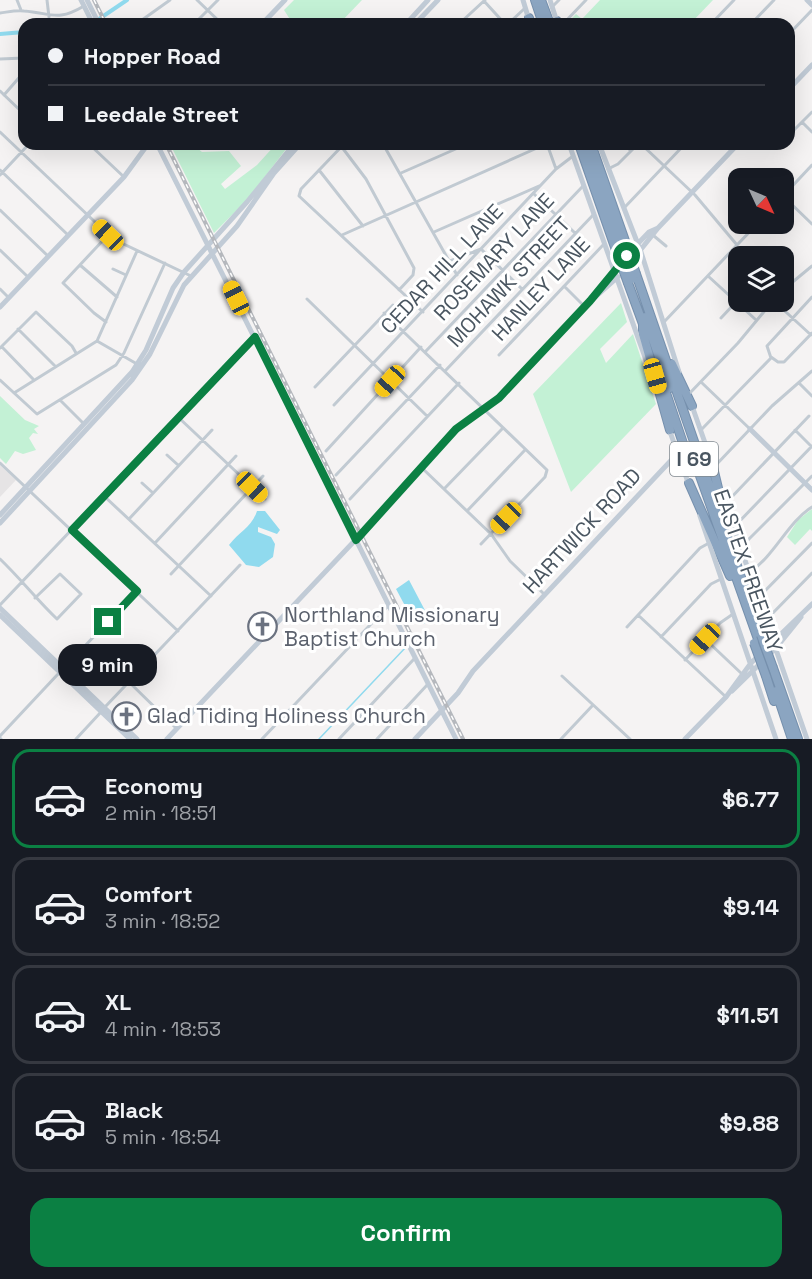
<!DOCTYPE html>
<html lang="en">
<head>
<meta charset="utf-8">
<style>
	body { margin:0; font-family:"Space Grotesk",sans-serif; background:#20242c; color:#f1f3f6; height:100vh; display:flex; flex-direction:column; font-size:22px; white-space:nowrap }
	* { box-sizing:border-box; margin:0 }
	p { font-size:20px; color:#9ea1a6 }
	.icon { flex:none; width:33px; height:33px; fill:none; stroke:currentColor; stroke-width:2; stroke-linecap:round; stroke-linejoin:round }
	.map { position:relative; height:739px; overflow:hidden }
	.panel { display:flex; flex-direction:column; background:#171b24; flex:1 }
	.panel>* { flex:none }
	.hud { position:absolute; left:18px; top:18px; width:777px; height:132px; border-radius:18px; box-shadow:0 6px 24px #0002; display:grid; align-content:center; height:132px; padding:0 30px; background:#171b24 }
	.needle { width:39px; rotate:134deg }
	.tools { position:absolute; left:728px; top:168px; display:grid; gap:12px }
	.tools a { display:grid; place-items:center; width:66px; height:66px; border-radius:12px; background:#171b24; box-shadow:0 6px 24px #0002; font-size:30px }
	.end { position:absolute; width:27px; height:27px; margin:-14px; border:8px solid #0b8043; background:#fff; box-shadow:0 0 0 3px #fff }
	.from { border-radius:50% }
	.bubble { position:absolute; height:42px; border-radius:18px; background:#171b24; box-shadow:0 6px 24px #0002; font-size:20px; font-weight:700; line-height:42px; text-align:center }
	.car { position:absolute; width:18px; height:36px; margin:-18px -9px; border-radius:8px; box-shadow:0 0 4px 2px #0007; background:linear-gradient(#f5c518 24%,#345 0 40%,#f5c518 0 76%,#345 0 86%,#f5c518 0) }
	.hud b { display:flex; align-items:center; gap:21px; height:57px; font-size:22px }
	.hud b+b { border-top:2px solid #363941 }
	.hud i { width:15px; height:15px; background:#f1f3f6 }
	ul { padding:10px 0 0; list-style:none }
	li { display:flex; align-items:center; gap:18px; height:99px; margin:0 12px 9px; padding:0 18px; border:3px solid #363941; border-radius:18px }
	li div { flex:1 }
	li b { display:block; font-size:22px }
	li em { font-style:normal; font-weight:700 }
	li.selected { border-color:#0b8043 }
	li>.icon { width:54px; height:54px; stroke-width:1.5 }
	.primary-button { display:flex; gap:12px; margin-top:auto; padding:12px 30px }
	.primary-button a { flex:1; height:69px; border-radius:18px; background:#0b8043; color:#fff; font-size:24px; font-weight:700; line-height:69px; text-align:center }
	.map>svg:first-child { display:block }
</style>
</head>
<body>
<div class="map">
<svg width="812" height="739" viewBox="0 0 812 739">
	<rect width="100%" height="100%" fill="#f5f3f3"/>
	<path fill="#e6e4e5" d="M0,465L16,480L0,497Z"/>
	<path fill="#c3f1d5" d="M294,0H362L339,24H293L284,10Z
		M600,0H713L690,24H566L576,14L582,19Z
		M170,144H192L202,152L229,151L241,166L221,184L225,189L257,165L276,144H290L246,201L214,233Z
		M621,303L627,322L600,349L606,363L633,334L656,404L571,492L533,394Z
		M0,396L25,420L39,426L34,429L38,434L33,433L29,438L36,450L23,454L15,451L6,464L0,458Z
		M812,509V531L810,529L795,545L787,537L798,520Z"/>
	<path fill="#90daee" d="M257,511H265L280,530L277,534L258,527V532L271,537L275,544L273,557L259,567L246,565L229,545C239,532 252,527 257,511Z
		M409,580L429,618L424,624L410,615L396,589Z"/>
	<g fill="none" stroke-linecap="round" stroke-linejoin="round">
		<path stroke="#90daee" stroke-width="1.5" d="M319,739L406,647"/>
		<path stroke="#90daee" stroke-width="4" d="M84,24L99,19L127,0
			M0,34L24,32"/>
		<defs>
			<path id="highway" d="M535,0L543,24
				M541,0L550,24
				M529,18L531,24
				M557,21L558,24
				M579,144L616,250
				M591,144L625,241
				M587,151L621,245
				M636,274L761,635
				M628,283L643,324
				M645,317L670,388
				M643,324V334L670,430
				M672,364L692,406
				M662,381L690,464
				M710,455L724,513
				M693,456L758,639
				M689,483L730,576
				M773,668L798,739
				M766,676L774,701
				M776,691L792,739"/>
		</defs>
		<use href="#highway" stroke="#7690ad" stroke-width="10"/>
		<path stroke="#c1cad2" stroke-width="3" d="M17,0L21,10
			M47,0L49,17
			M197,0L222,24
			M484,1L505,24
			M552,7L559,0
			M0,13C8,12 16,10 24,11C52,13 57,22 84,6
			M141,24L142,20L170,0
			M194,24L218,0
			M459,24L485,0
			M508,24L524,9
			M563,24L586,0
			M711,24L734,0
			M751,24L774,0
			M789,34L812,10
			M0,59L24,58
			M0,91L24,114
			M4,95L24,72
			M802,122L812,132
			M794,130L812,112
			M0,132L113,239L191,276
			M89,144L124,177
			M344,144L301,189L299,196L423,312
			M383,144L457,275
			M547,144L556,169
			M624,144L631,151
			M641,144L695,195L737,245
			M341,146L366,179L414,268L413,275L399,290
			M96,150L102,144
			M608,169L618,164L638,144
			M0,170L68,235
			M319,170L363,226
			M401,173L467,144
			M0,175L29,144
			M534,194L575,233
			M783,196L812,165
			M783,196L812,224
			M624,208L685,144
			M0,210L48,256
			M434,232L539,186
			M342,235L546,144
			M654,236L666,246
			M481,249L522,289
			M0,250L28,277
			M450,261L481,249
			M80,265L117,297
			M113,269L126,275
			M708,276L755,319
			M564,286L585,307
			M0,289L9,298
			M783,290L812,266
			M307,299L427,416
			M775,302L811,335
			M384,313L547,470L545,477L481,544
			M721,318L736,302
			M106,322L94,313L63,283L108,235
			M664,322L757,224
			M18,329L55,366
			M97,341L137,364
			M2,347L33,379
			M0,348L36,312L72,346L76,353
			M426,351L583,186
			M499,355L604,244
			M771,357L778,362H784L812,333
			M446,370L594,214
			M0,380L37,414L116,365L124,353L165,263
			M701,382L750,429
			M799,383L812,396
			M315,387L393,305
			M14,393L97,341L137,251
			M688,395L738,343L772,302
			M60,400L84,424
			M334,405L556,169L573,156
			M178,417L265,499
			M701,430L771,358L767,346L812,297
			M795,430L811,446
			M326,451L421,347
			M167,455L178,465
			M0,463L178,631
			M715,466L772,406L812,371
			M422,468L491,534L510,561L544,594
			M336,475L440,365
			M142,483L153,493
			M444,489L502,429
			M104,496L211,596
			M350,499L459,383
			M726,503L809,416
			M467,511L525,450
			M129,519L212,430
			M734,527L812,446
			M155,543L236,456
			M741,547L812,476
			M0,559C20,578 37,600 57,619L81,594L60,574L35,598
			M750,572C775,555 788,522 812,507
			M171,574L263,476
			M759,597L812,543
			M0,605L254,338
			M638,615L726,697
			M767,619L812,573
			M627,627L700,548L709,543
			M661,637L711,584L721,579
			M705,639L742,674
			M685,660L720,623L733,614
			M64,668L137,591
			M562,676L630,739
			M129,682L177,729
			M105,707L240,565
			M0,736L59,673
			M0,738L1,739
			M76,739L101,712
			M262,739L388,606
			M339,739L414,659
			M377,739L428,684
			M561,739L593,705"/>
		<path stroke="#c1cbd6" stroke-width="5" d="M81,0L93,24
			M87,0L99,24
			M523,0L529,20
			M550,0L557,22
			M807,0L812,5
			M262,24L285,0
			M406,24L428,0
			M415,24L438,0
			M789,89L812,65
			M157,144L456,739
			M569,144L652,377
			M599,144L641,252L679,372
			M628,254L649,232L658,228
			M630,263L658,228L738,144
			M592,300L618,277
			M0,307L124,177L148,144
			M691,403L710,457
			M669,429L689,485
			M750,429L812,490
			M723,497L807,739
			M0,515L132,372L146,350L173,288L184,272L247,202L294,144
			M700,516L776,739
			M0,523L132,380L150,354L184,285L237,226L274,173L300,144
			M0,608L137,739
			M0,615L130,739
			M732,691L776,648L801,617
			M167,739L361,534L456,430L499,398L590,301L622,262
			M415,739L458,693L473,671L678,453
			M685,739L726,697L751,663L812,604"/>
		<use href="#highway" stroke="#8ba5c1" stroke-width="8"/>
		<defs>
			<path id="rail" d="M94,0L106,24
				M166,144L463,739"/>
		</defs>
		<use href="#rail" stroke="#b5b8bd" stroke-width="4"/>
		<use href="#rail" stroke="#fff" stroke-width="1.5" stroke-dasharray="4.5" stroke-linecap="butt"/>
		<defs>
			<path id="highway-bridge" d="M625,241L636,274
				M621,245L632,279
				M616,250L628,283
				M761,635L773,668
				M754,643L766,676"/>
		</defs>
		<use href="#highway-bridge" stroke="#7690ad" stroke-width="10" stroke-linecap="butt"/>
		<use href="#highway-bridge" stroke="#8ba5c1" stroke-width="8"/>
	</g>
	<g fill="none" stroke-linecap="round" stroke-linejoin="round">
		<path stroke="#0b8043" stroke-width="8" d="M108,622L137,591L72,530L255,337L356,540L456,429L499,398L590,301L627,256"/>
	</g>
	<defs>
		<symbol id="church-ring" viewBox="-11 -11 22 22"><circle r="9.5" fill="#fff" stroke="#6b7280" stroke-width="1.5"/><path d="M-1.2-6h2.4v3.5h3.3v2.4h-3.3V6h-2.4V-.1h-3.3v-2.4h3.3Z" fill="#6b7280"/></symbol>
	</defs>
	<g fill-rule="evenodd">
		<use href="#church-ring" x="246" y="610" width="33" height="33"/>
		<use href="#church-ring" x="110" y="700" width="33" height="33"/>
	</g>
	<g text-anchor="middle" stroke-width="6" stroke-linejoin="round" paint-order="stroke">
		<rect fill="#fff" stroke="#808990" stroke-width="1.5" x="670" y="442" width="48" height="34" rx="4.5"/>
		<g font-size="20" font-weight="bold" fill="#4a5661">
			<text x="694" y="466">I 69</text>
		</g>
		<g font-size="21" fill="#4a5661" stroke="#fff">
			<text transform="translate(494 257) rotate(-47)" y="7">ROSEMARY LANE</text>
			<text transform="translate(442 269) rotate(-47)" y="7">CEDAR HILL LANE</text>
			<text transform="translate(509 282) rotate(-47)" y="7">MOHAWK STREET</text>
			<text transform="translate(541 289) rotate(-47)" y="7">HANLEY LANE</text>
			<text transform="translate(582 531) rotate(-47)" y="7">HARTWICK ROAD</text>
			<text transform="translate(748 571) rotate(71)" y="7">EASTEX FREEWAY</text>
		</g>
		<g font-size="21" fill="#5b616d" stroke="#fff" text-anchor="start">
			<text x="284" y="622">Northland Missionary<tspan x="284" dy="24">Baptist Church</tspan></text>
			<text x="147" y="723">Glad Tiding Holiness Church</text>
		</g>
	</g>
</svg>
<div class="tools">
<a><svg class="needle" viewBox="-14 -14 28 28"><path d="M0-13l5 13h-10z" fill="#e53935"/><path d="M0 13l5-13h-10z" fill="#9ea1a6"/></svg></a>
<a><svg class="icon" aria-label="layers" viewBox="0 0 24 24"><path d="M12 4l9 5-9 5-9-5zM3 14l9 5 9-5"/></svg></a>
</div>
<i class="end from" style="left:627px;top:256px"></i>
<i class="end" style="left:108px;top:622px"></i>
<div class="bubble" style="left:58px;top:644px;width:99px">9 min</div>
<i class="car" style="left:108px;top:235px;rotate:314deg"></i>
<i class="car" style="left:236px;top:298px;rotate:334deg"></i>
<i class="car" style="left:655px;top:376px;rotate:164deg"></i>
<i class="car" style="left:390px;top:381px;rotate:222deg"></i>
<i class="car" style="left:252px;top:487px;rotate:134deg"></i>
<i class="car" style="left:506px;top:518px;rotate:224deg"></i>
<i class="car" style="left:705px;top:639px;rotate:223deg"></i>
<div class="hud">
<b><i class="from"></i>Hopper Road</b>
<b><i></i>Leedale Street</b>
</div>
</div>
<section class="panel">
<ul>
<li class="selected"><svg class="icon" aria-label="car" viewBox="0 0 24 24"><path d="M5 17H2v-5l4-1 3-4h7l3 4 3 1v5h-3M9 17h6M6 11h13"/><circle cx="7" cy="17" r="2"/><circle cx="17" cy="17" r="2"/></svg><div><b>Economy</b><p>2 min · 18:51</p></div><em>$6.77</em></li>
<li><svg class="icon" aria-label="car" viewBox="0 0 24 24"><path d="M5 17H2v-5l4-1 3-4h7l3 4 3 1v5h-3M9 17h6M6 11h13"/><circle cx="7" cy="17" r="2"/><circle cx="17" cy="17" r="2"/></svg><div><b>Comfort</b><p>3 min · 18:52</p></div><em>$9.14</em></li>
<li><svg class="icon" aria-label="car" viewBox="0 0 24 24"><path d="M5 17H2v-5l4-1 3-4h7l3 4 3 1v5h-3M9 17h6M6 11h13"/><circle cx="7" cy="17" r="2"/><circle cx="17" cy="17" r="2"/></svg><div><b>XL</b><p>4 min · 18:53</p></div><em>$11.51</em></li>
<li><svg class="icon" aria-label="car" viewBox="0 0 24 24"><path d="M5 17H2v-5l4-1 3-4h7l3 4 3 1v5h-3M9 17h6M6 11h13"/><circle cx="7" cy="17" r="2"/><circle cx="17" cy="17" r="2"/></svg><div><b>Black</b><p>5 min · 18:54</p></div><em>$9.88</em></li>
</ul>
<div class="primary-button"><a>Confirm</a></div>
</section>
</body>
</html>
